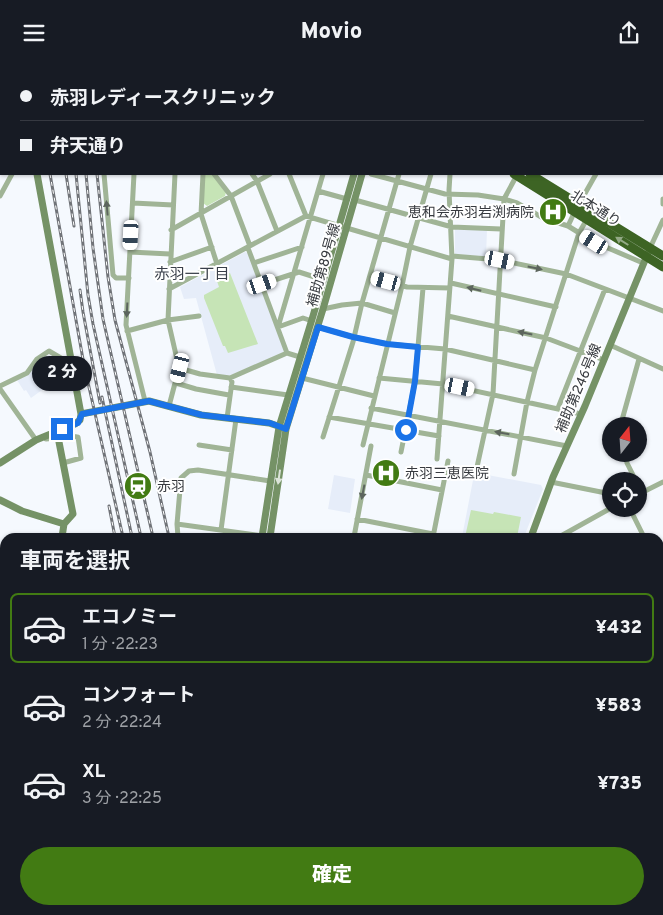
<!DOCTYPE html>
<html lang="ja">
<head>
<meta charset="utf-8">
<style>
	body { margin:0; font-family:Overpass,"Noto Sans JP",sans-serif; background:#20242c; color:#f1f3f6; height:100vh; display:flex; flex-direction:column; font-size:19px; white-space:nowrap }
	* { box-sizing:border-box; margin:0 }
	p { font-size:16px; color:#9ea1a6 }
	.icon { flex:none; width:28px; height:28px; fill:none; stroke:currentColor; stroke-width:2; stroke-linecap:round; stroke-linejoin:round }
	.map { position:relative; flex:1; overflow:hidden }
	.details { position:absolute; left:0px; top:468px; width:664px; height:382px; display:flex; flex-direction:column; background:#171b24; border-radius:15px 15px 0 0; box-shadow:0 1px 4px #0004 }
	.details>* { flex:none }
	.guide { position:absolute; left:0px; top:0px; width:664px; height:110px; box-shadow:0 1px 4px #0004; display:grid; align-content:center; height:110px; padding:0 20px; background:#171b24 }
	.needle { width:32px; rotate:17deg }
	.tools { position:absolute; left:602px; top:352px; display:grid; gap:10px }
	.tools a { display:grid; place-items:center; width:45px; height:45px; border-radius:50%; background:#171b24; box-shadow:0 1px 4px #0004; font-size:25px }
	.end { position:absolute; width:22px; height:22px; margin:-11px; border:6px solid #1a73e8; background:#fff; box-shadow:0 0 0 2px #fff }
	.from { border-radius:50% }
	.bubble { position:absolute; height:35px; border-radius:18px; background:#171b24; box-shadow:0 1px 4px #0004; font-size:16px; font-weight:800; line-height:35px; text-align:center }
	.car { position:absolute; width:15px; height:30px; margin:-15px -8px; border-radius:6px; box-shadow:0 0 4px 1px #0007; background:linear-gradient(#fff 24%,#345 0 40%,#fff 0 76%,#345 0 86%,#fff 0) }
	.guide b { display:flex; align-items:center; gap:18px; height:48px; font-size:19px }
	.guide b+b { border-top:1px solid #363941 }
	.guide i { width:12px; height:12px; background:#f1f3f6 }
	ul { padding:0; list-style:none }
	li { display:flex; align-items:center; gap:15px; height:70px; margin:0 10px 8px; padding:0 10px; border:2px solid transparent; border-radius:8px }
	li div { flex:1 }
	li b { display:block; font-size:19px }
	li em { font-style:normal; font-weight:800 }
	li.on { border-color:#427b13 }
	li>.icon { width:45px; height:45px; stroke-width:1.5 }
	h2 { padding:0 20px; font-size:22px; line-height:60px }
	.button { display:flex; gap:10px; margin-top:auto; padding:10px 20px }
	.button a { flex:1; height:58px; border-radius:30px; background:#427b13; color:#fff; font-size:20px; font-weight:800; line-height:58px; text-align:center }
	header { display:flex; justify-content:space-between; align-items:center; height:65px; padding:0 20px; background:#171b24; font-size:22px; font-weight:800 }
	.map>svg:first-child { display:block }
</style>
</head>
<body>
<header><svg class="icon" aria-label="menu" viewBox="0 0 24 24"><path d="M4 6h16M4 12h16M4 18h16"/></svg>Movio<svg class="icon" aria-label="share" viewBox="0 0 24 24"><path d="M12 15V3M7 8l5-5 5 5M5 13v7h14v-7"/></svg></header>
<div class="map">
<svg width="663" height="850" viewBox="0 0 663 850">
	<rect width="100%" height="100%" fill="#f5f9fe"/>
	<path fill="#e6edf9" d="M455,164L487,165L486,192L455,189Z
		M245,187L248,188L284,285L283,288L229,311L217,310L196,233L184,234L180,222Z
		M34,303L49,318L42,325L31,333L26,325L24,326L17,315L28,310Z
		M477,408L541,420L543,424L524,472H462L474,410Z
		M334,410L355,414L350,448L328,444Z"/>
	<path fill="#c6e4b6" d="M204,109H212L226,127L225,131L207,141L203,138Z
		M230,208L258,279L228,288L225,281H223L204,233V230L219,222L216,213Z
		M471,445L493,449L494,447L521,452L517,472H465Z
		M532,845H594L610,850H531Z"/>
	<path fill="#a8d590" d="M0,548L5,553V589L0,591Z"/>
	<g fill="none" stroke-linecap="round" stroke-linejoin="round">
		<path stroke="#a0b496" stroke-width="5" d="M89,0V1
			M286,0L287,1
			M402,0L403,1
			M247,1L248,0
			M320,1L321,0
			M445,1H447
			M511,1H513
			M621,1V0
			M0,61H1
			M104,109L113,210L116,213H129
			M134,109L126,260L145,336
			M203,109L201,149L217,199
			M214,109L231,131L250,181
			M252,109L257,116L277,166
			M289,109L306,151
			M371,109L445,129L478,130L504,134L517,138L543,153L568,161L594,177L643,198
			M318,126L347,134
			M0,131L12,109
			M663,134V139
			M355,135L452,162L501,164
			M133,138L173,140
			M579,139L596,109
			M568,161L575,146
			M171,165L270,109
			M248,183L287,288
			M650,183L663,155
			M130,187L170,189
			M452,191L500,195L566,209L663,246
			M170,197L212,182
			M254,198L302,182
			M370,212L407,222L450,223
			M451,218L556,242
			M262,219L299,207L324,215
			M169,224L306,151L452,194
			M323,244L342,240L362,238L395,248
			M448,251L546,273L604,295
			M278,262L323,109
			M278,262L303,253L312,256
			M318,262L353,272L387,279L445,284L535,305
			M127,266L168,255L199,251
			M610,280L663,304
			M179,303L200,309L230,313L287,288L300,292
			M302,313L374,331
			M379,313L443,319L581,349
			M176,318L196,324L229,330
			M0,321L27,308L37,294L49,286L71,299
			M231,322L288,330
			M0,324L36,375
			M169,341L179,303L168,255L175,109
			M371,343L567,381
			M558,343L605,224
			M329,352L439,371
			M227,353L232,317L230,313
			M623,361L622,355L639,294
			M323,372L353,277L362,238L399,109
			M46,374C55,373 72,370 78,372L81,393L63,398
			M199,380L232,385
			M363,380L402,221L410,182L431,109
			M401,387L415,317L423,223
			M626,389L627,398L636,416
			M437,394L452,194L449,125L450,109
			M477,402L493,329L504,134L517,110
			M514,409L527,337L535,305L579,168L587,154
			M366,410L442,425
			M551,417L611,429
			M639,429L663,417
			M630,444L644,472
			M357,454L433,469
			M177,459L263,471L264,472
			M221,465L236,354
			M178,472L177,459L181,413L189,406L198,405L270,416
			M354,472L371,381
			M433,472L448,396
			M559,472L611,443
			M659,488L663,487
			M0,491L5,493
			M659,496L663,503
			M659,546H663
			M659,620H663
			M659,679L663,680
			M0,683L5,682
			M659,717L663,714
			M659,734L663,736
			M659,783L663,785
			M659,822L663,810
			M126,845L146,850
			M302,845L303,850
			M328,845V850
			M85,850L87,845
			M353,850V845
			M461,850L467,845
			M649,850L651,845"/>
		<path stroke="#759266" stroke-width="7" d="M5,0L6,1
			M191,1L193,0
			M0,25L1,24
			M37,109L81,349
			M81,349L149,336L201,350L269,358L281,362
			M62,364L59,369V377L73,449L64,459L62,472
			M0,398L36,375L75,359L80,355L81,349
			M0,435L22,446L64,459
			M262,472L279,362L313,251L354,109
			M270,472L286,364L323,244L362,109
			M531,472L553,412L585,341L648,188
			M255,845L256,850
			M614,845L631,850
			M42,850L43,845
			M154,850L157,845
			M391,850L393,845"/>
		<path stroke="#3d6424" stroke-width="9" d="M337,0L339,1
			M355,0L357,1
			M514,109L663,202
			M530,109L663,191"/>
		<defs>
			<path id="rail" d="M15,0L16,1
				M25,0V1
				M33,0V1
				M64,0V1
				M77,0V1
				M50,109L84,300L123,472
				M66,109L74,161
				M76,109L88,230L93,259L141,472
				M86,109L93,183L103,254L153,472
				M97,109L108,212L115,255L150,387L169,472
				M80,225L83,247L100,338
				M102,332L132,472
				M109,441L115,472
				M95,850L97,845
				M107,850L109,845
				M123,850L124,845"/>
		</defs>
		<use href="#rail" stroke="#707378" stroke-width="3"/>
		<use href="#rail" stroke="#fff" stroke-width="1" stroke-dasharray="4" stroke-linecap="butt"/>
	</g>
	<defs><path id="oneway-solid" d="M-6-.8H1V-3.2L6.5 0L1 3.2V.8H-6Z" transform="scale(1.25)"/></defs>
	<g fill="#5c655d">
		<use href="#oneway-solid" transform="translate(107 143) rotate(-95)"/>
		<use href="#oneway-solid" transform="translate(535 203) rotate(12)"/>
		<use href="#oneway-solid" transform="translate(474 224) rotate(-166)"/>
		<use href="#oneway-solid" transform="translate(127 245) rotate(93)"/>
		<use href="#oneway-solid" transform="translate(525 268) rotate(-168)"/>
		<use href="#oneway-solid" transform="translate(502 368) rotate(-170)"/>
		<use href="#oneway-solid" transform="translate(363 427) rotate(101)"/>
	</g>
	<use fill="#94aa87" href="#oneway-solid" transform="translate(622 176) rotate(-148)"/>
	<use fill="#dce4d9" href="#oneway-solid" transform="translate(279 412) rotate(98)"/>
	<g fill="none" stroke-linecap="round" stroke-linejoin="round">
		<path stroke="#1a73e8" stroke-width="6" d="M62,364L78,358L82,349L149,336L202,350L270,358L286,364L318,262L353,272L387,279L418,282L415,316L406,365"/>
	</g>
	<defs>
		<symbol id="hospital-disc" viewBox="-11 -11 22 22"><circle r="9.5" fill="#427b13" stroke="#fff"/><path d="M-5-5h3v3.5h4V-5h3V5h-3V1.5h-4V5h-3Z" fill="#fff"/></symbol>
		<symbol id="station-disc" viewBox="-11 -11 22 22"><circle r="9.5" fill="#427b13" stroke="#fff"/><path d="M-3-6H3Q5-6 5-4V2Q5 4 3 4L4.5 6H3L1.5 4h-3L-3 6H-4.5L-3 4Q-5 4-5 2V-4Q-5-6-3-6ZM-3.5-4v3h7v-3ZM-3.5 1v1.5H-2V1ZM2 1v1.5H3.5V1Z" fill="#fff"/></symbol>
	</defs>
	<g fill-rule="evenodd">
		<use href="#hospital-disc" x="537" y="131" width="32" height="32"/>
		<use href="#hospital-disc" x="370" y="392" width="32" height="32"/>
		<use href="#station-disc" x="122" y="405" width="32" height="32"/>
	</g>
	<g text-anchor="middle" stroke-width="4" stroke-linejoin="round" paint-order="stroke">
		<g font-size="14" fill="#373a3f" stroke="#fff">
			<text transform="translate(596 143) rotate(32)" y="5">北本通り</text>
			<text transform="translate(323 200) rotate(-74)" y="5">補助第89号線</text>
			<text transform="translate(578 323) rotate(-67)" y="5">補助第246号線</text>
		</g>
		<g font-size="14" fill="#373a3f" stroke="#fff" text-anchor="start">
			<text x="534" y="152" text-anchor="end">恵和会赤羽岩渕病院</text>
			<text x="405" y="413">赤羽三恵医院</text>
			<text x="157" y="426">赤羽</text>
		</g>
		<g font-size="15" fill="#393f4a" stroke="#fff">
			<text x="192" y="214">赤羽一丁目</text>
		</g>
	</g>
</svg>
<div class="tools">
<a><svg class="needle" viewBox="-14 -14 28 28"><path d="M0-13l5 13h-10z" fill="#e53935"/><path d="M0 13l5-13h-10z" fill="#9ea1a6"/></svg></a>
<a><svg class="icon" aria-label="locate" viewBox="0 0 24 24"><circle cx="12" cy="12" r="6"/><path d="M12 2v4M12 18v4M2 12h4M18 12h4"/></svg></a>
</div>
<i class="end from" style="left:406px;top:365px"></i>
<i class="end" style="left:62px;top:364px"></i>
<div class="bubble" style="left:32px;top:291px;width:60px">2 分</div>
<i class="car" style="left:131px;top:170px;rotate:183deg"></i>
<i class="car" style="left:594px;top:177px;rotate:302deg"></i>
<i class="car" style="left:500px;top:195px;rotate:102deg"></i>
<i class="car" style="left:386px;top:216px;rotate:285deg"></i>
<i class="car" style="left:262px;top:219px;rotate:71deg"></i>
<i class="car" style="left:180px;top:303px;rotate:194deg"></i>
<i class="car" style="left:460px;top:322px;rotate:102deg"></i>
<div class="guide">
<b><i class="from"></i>赤羽レディースクリニック</b>
<b><i></i>弁天通り</b>
</div>
<section class="details">
<h2>車両を選択</h2>
<ul>
<li class="on"><svg class="icon" aria-label="car" viewBox="0 0 24 24"><path d="M5 17H2v-5l4-1 3-4h7l3 4 3 1v5h-3M9 17h6M6 11h13"/><circle cx="7" cy="17" r="2"/><circle cx="17" cy="17" r="2"/></svg><div><b>エコノミー</b><p>1 分 · 22:23</p></div><em>¥432</em></li>
<li><svg class="icon" aria-label="car" viewBox="0 0 24 24"><path d="M5 17H2v-5l4-1 3-4h7l3 4 3 1v5h-3M9 17h6M6 11h13"/><circle cx="7" cy="17" r="2"/><circle cx="17" cy="17" r="2"/></svg><div><b>コンフォート</b><p>2 分 · 22:24</p></div><em>¥583</em></li>
<li><svg class="icon" aria-label="car" viewBox="0 0 24 24"><path d="M5 17H2v-5l4-1 3-4h7l3 4 3 1v5h-3M9 17h6M6 11h13"/><circle cx="7" cy="17" r="2"/><circle cx="17" cy="17" r="2"/></svg><div><b>XL</b><p>3 分 · 22:25</p></div><em>¥735</em></li>
</ul>
<div class="button"><a>確定</a></div>
</section>
</div>
</body>
</html>
